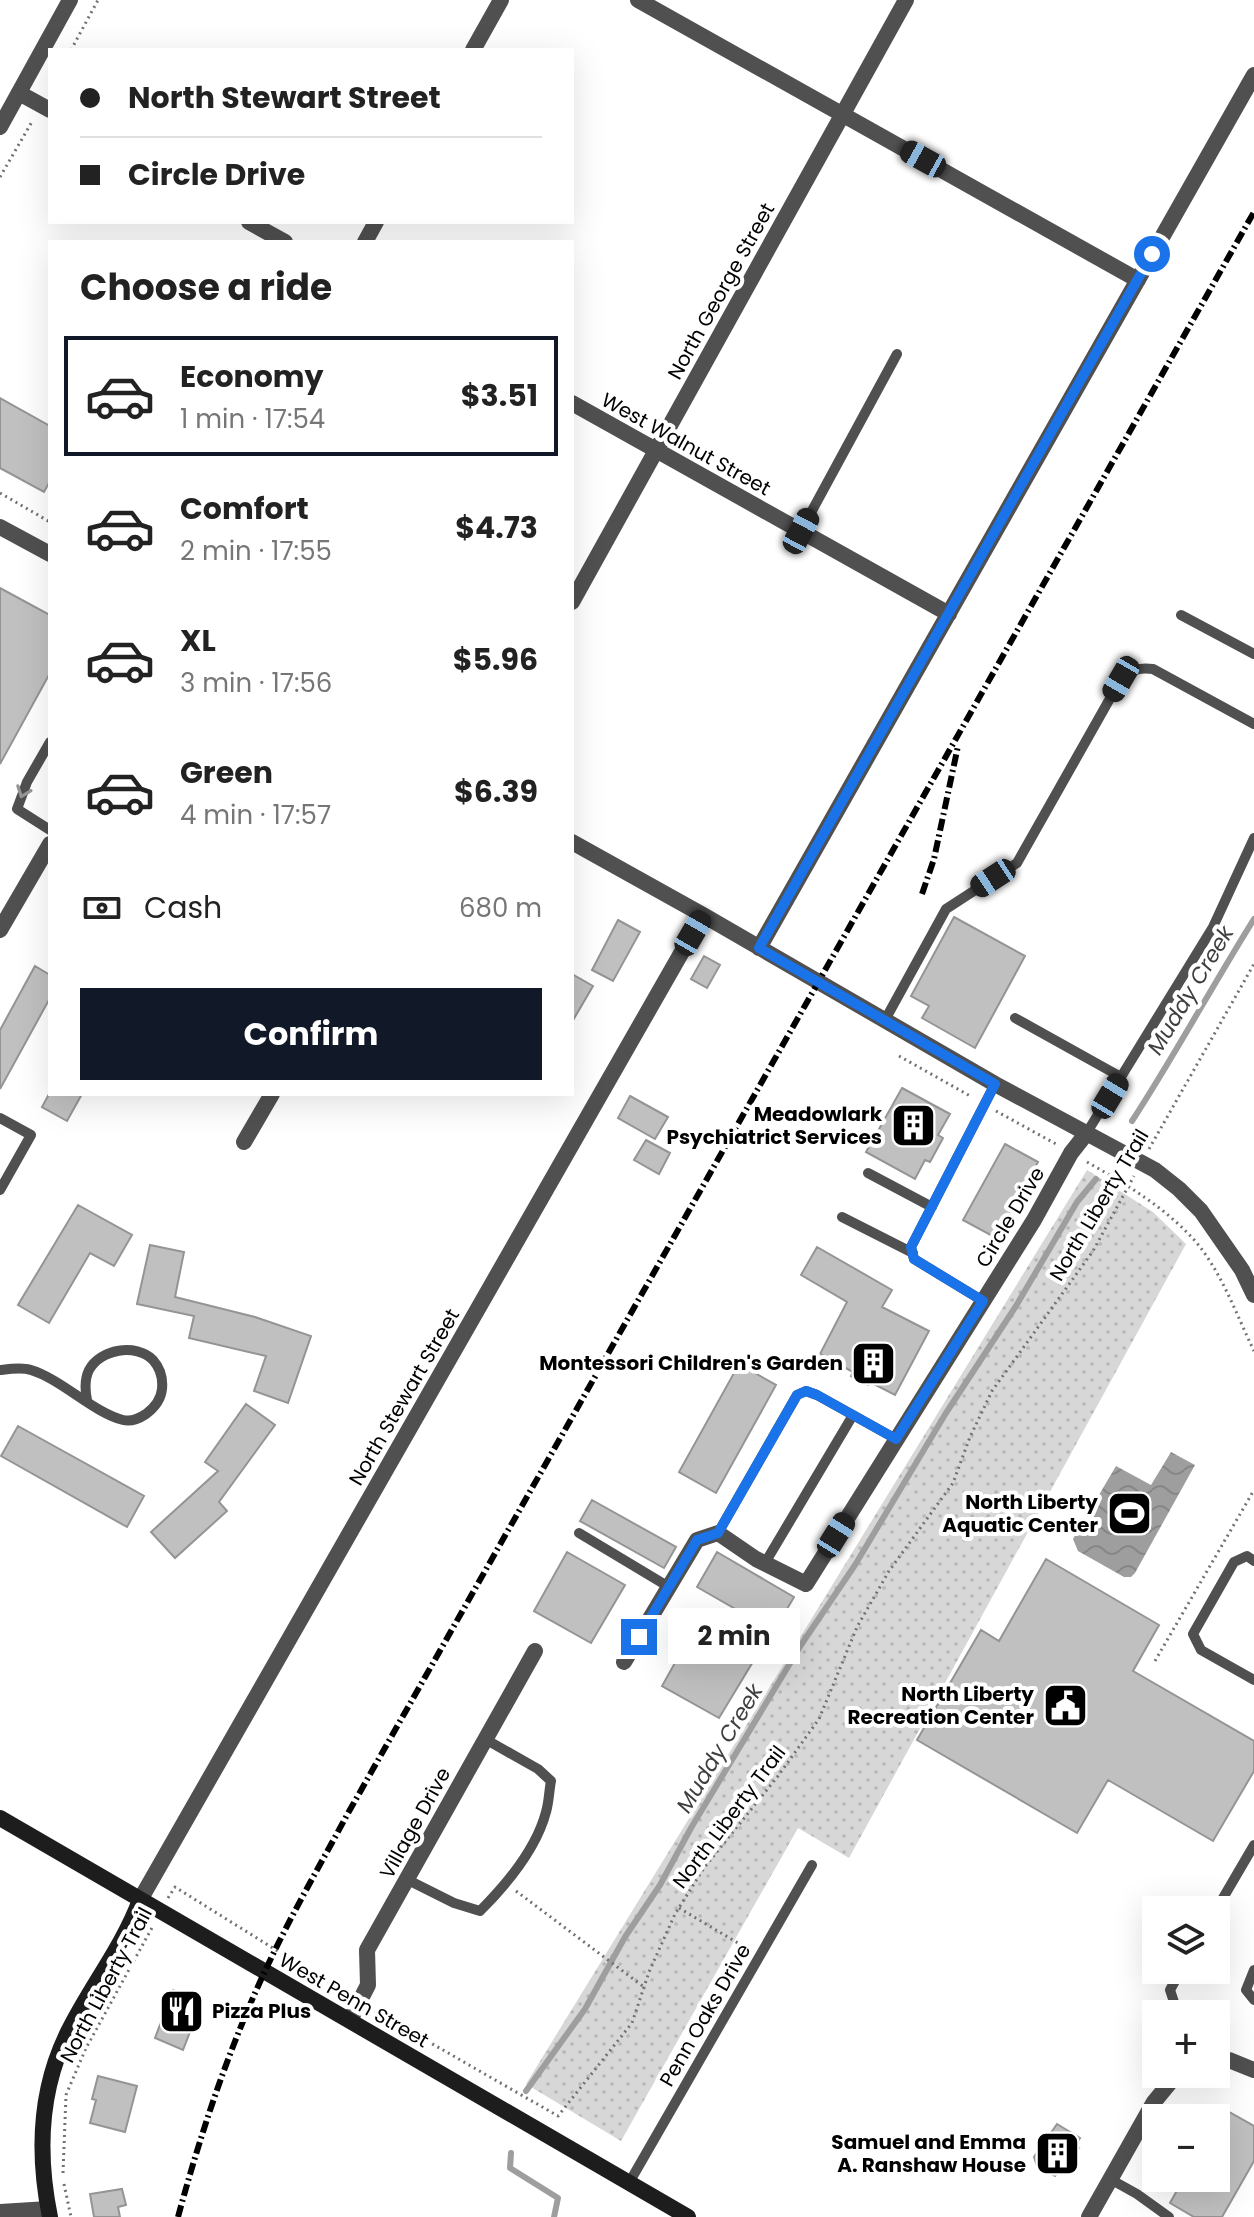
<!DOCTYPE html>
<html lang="en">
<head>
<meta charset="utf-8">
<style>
	body { margin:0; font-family:Poppins,sans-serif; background:#f6f6f6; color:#222; height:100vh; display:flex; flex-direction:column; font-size:30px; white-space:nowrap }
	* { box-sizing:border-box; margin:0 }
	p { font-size:26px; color:#767676 }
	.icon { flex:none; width:44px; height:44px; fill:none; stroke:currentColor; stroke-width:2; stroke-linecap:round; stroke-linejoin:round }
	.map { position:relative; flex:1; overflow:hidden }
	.panel { position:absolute; left:48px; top:240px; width:526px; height:856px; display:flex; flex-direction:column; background:#fff; border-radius:0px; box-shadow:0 8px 32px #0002 }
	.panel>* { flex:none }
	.top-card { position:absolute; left:48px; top:48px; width:526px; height:176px; border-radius:0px; box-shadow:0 8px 32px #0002; display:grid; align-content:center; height:176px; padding:0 32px; background:#fff }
	.fabs { position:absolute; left:1142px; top:1896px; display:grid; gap:16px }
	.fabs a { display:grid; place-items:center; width:88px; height:88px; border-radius:0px; background:#fff; box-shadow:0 8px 32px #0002; font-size:40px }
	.end { position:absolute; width:36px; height:36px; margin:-18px; border:10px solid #1a73e8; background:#fff; box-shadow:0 0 0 4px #fff }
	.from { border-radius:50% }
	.bubble { position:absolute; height:56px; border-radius:0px; background:#fff; box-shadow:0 8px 32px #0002; font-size:26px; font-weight:700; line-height:56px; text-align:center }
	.car { position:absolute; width:24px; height:48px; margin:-24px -12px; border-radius:10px; box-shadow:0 0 6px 2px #0007; background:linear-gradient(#222 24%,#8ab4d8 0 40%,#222 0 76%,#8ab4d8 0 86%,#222 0) }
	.top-card b { display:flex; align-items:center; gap:28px; height:76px; font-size:30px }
	.top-card b+b { border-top:2px solid #e0e0e0 }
	.top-card i { width:20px; height:20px; background:#222 }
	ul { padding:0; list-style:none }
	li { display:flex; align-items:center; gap:24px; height:120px; margin:0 16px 12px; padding:0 16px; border:4px solid transparent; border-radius:0px }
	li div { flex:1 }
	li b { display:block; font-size:30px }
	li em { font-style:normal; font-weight:700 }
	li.selected { border-color:#111827 }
	li>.icon { width:72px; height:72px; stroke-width:1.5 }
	h2 { padding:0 32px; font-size:36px; line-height:96px }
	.pay { display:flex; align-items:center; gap:20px; height:88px; padding:0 32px; font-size:30px }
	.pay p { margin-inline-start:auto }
	.action { display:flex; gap:16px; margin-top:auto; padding:16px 32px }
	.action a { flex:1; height:92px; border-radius:0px; background:#111827; color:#fff; font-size:32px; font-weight:700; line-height:92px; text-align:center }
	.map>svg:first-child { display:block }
</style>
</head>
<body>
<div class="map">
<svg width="1254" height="2217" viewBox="0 0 1254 2217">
	<defs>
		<pattern id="grass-dots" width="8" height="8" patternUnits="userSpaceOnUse" patternTransform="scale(2)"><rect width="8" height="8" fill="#d7d7d7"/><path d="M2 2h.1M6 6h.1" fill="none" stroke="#b7b7b7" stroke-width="1.8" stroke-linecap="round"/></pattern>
		<pattern id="water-waves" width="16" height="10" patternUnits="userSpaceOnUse" patternTransform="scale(2)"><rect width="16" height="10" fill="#9e9e9e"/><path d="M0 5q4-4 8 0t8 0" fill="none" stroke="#868686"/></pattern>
	</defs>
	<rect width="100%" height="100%" fill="#fff"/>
	<path fill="url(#grass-dots)" d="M1087,1170L1153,1212L1186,1244L849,1858L798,1828L621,2141L526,2084Z"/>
	<path fill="url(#water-waves)" d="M1171,1452L1195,1465L1135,1573L1131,1577H1124L1078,1551L1073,1539L1116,1466L1151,1485Z"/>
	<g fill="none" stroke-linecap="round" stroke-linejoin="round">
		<path stroke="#9e9e9e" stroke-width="6" d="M1132,1121C1175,1055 1212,986 1254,919
			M526,2091L585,2009L625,1937L660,1885L691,1828L801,1645L855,1565L946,1413L1016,1306L1077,1202L1096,1179
			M511,2153L510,2168L558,2198L554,2217"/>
	</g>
	<path fill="#c0c0c0" stroke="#949494" stroke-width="2" d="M0,398L50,426V481L44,492L0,468Z
		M0,588L50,615V673L0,764Z
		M954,917L1025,956L975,1048L922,1018L929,1006L911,996Z
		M618,920L640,932L613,981L592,970Z
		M704,956L720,965L707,988L691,979Z
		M35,966L50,975V998L0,1089V1030Z
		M572,974L593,986L572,1022Z
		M902,1088L950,1114L938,1135L943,1138L930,1162L925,1160L915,1179L866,1152Z
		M49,1094H82L67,1121L42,1107Z
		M630,1096L668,1117L655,1139L618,1118Z
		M646,1140L670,1153L659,1174L634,1160Z
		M1005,1144L1038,1162L996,1238L963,1220Z
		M78,1205L132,1235L114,1266L90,1253L49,1323L18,1305Z
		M150,1245L184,1252L175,1297L255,1317L311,1336L288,1403L254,1391L266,1356L189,1338L194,1316L137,1304Z
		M817,1247L892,1290L882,1307L929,1331L895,1395L870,1382L868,1385L851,1376L853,1372L820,1354L847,1302L801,1275Z
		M739,1364L776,1385L716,1493L679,1472Z
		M246,1404L275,1425L219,1502L227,1511L175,1558L151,1532L218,1471L205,1462Z
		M18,1426L144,1496L127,1527L1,1456Z
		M592,1500L676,1547L664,1568L580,1521Z
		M567,1552L625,1585L591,1643L534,1611Z
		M717,1552L794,1597L774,1631L697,1587Z
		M1046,1559L1159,1625L1133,1671L1254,1741V1771L1213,1841L1108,1780L1077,1833L917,1740L981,1630L999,1641Z
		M695,1627L754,1660L719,1718L662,1686Z
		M173,1990L202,2001L183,2050L155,2038Z
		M98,2076L137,2086L125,2132L90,2123L96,2100L92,2099Z
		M1224,2109L1254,2126V2161L1222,2217H1194L1170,2203L1184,2178H1216V2122Z
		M1057,2124L1080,2138L1075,2146L1079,2148L1071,2163L1066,2161L1055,2176L1037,2166L1034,2157Z
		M122,2189L126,2205L118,2207L120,2217H94L90,2194Z"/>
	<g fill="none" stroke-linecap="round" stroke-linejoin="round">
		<path stroke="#727272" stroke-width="3" stroke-dasharray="2 4" stroke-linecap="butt" d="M71,50L98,0
			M0,177L33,120
			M0,493L50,522
			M899,1056L972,1097
			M996,1111L1056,1144
			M1149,1149L1254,964
			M1087,1162C1127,1185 1165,1207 1196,1242C1222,1273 1237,1316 1254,1351
			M1155,1661L1254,1490
			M516,1891L644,1987
			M168,1898L175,1887L345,1993
			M679,1908L748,1949
			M375,2011L558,2116L632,2023L649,1972L675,1914L704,1868L778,1776L819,1719L857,1627L889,1571L953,1483L970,1437L992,1391L1093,1251L1134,1176
			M63,2173L66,2095L86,2048L153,1926
			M64,2184L71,2217"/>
		<path stroke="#505050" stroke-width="10" d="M801,531L897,354
			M1181,615L1254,654
			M50,742L27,782L17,809L50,830
			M1015,1018L1121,1077
			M885,1020L946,909L1017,863L1121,679C1132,670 1139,667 1153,669L1254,724
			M0,1118L31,1135L0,1190
			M1086,1134L1213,927L1254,838
			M868,1173L932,1207
			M842,1217L913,1253
			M983,1301L914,1259L911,1247L995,1084
			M0,1370C9,1369 22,1367 31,1370C61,1379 94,1413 123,1420C131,1422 140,1418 146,1414C154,1408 161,1399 162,1389C163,1379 160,1368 153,1360C136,1343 100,1349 89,1370C84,1380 85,1390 87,1400
			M579,1533L669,1587
			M718,1533L797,1395L806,1391L817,1395L896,1439
			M1254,1561L1247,1556L1234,1562L1193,1634L1201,1650L1254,1680
			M765,1563L853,1415
			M406,1879L454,1903L480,1911C507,1884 536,1850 546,1812C549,1802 549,1791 551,1781L538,1769L485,1739
			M1216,1910L1254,1845
			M1254,1970L1246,1990L1254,2000
			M1178,2014L1170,1990L1181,1970
			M1110,2179L1137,2194L1169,2217
			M629,2183L812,1865"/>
		<path stroke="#505050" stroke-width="16" d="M638,0L1138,280
			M473,50L501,0
			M19,93L50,110
			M249,222L285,242
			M365,242L376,222
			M572,403L949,614
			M0,527L50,554
			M572,602L906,0
			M572,842L703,915L995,1084L1155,1170L1179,1189L1201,1211L1242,1270L1254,1295
			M0,930L50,844
			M759,948L1254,75
			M244,1142L272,1094
			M624,1662L697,1540L718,1533L756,1559L806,1584L1034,1220L1071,1153L1086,1134
			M140,1900L703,915
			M350,2020L368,1985L367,1950L535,1651
			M1216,2060H1229L1254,2070
			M0,2212L48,2209
			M1089,2217L1154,2102L1177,2074"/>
		<path stroke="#505050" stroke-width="16" d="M0,127L70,0"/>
		<path stroke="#1d1d1d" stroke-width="16" d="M0,1818L688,2217
			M50,2217C37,2153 39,2089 69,2030C91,1986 123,1946 140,1900"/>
		<path stroke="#000" stroke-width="6" stroke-dasharray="12 4 2 4" stroke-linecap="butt" d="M922,894L934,859L958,746
			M178,2217C204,2121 236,2027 281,1938C302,1896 325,1856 347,1815L1254,212"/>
	</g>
	<defs><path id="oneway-chevron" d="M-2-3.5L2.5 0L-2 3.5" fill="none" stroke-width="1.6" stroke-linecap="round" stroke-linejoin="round" transform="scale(2)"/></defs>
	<use stroke="#969696" href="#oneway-chevron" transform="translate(23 792) rotate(110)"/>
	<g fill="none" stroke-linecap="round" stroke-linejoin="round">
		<path stroke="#1a73e8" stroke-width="10" d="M639,1637L697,1540L718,1533L797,1395L806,1391L817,1395L896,1439L983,1301L914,1259L911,1247L995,1084L759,948L1152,254"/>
	</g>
	<defs>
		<symbol id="building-square" viewBox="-11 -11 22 22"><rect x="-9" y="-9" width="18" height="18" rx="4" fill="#000" stroke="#fff"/><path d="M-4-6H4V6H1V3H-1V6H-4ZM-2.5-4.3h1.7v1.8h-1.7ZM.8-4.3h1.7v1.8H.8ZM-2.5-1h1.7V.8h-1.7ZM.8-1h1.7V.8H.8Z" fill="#fff"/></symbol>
		<symbol id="stadium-square" viewBox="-11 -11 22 22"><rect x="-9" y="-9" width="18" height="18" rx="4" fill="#000" stroke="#fff"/><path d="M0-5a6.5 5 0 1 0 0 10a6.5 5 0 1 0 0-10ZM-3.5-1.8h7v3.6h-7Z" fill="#fff"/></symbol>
		<symbol id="civic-square" viewBox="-11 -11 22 22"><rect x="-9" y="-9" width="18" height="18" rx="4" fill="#000" stroke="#fff"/><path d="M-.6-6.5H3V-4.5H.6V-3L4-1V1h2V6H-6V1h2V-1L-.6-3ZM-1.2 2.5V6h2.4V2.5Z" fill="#fff"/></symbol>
		<symbol id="restaurant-square" viewBox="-11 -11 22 22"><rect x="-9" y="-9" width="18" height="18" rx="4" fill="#000" stroke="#fff"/><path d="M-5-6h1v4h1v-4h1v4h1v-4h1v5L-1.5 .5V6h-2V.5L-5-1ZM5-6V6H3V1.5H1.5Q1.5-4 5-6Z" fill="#fff"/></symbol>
	</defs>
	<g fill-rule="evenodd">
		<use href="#building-square" x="888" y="1100" width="51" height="51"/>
		<use href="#building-square" x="848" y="1338" width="51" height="51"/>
		<use href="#stadium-square" x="1104" y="1488" width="51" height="51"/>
		<use href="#civic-square" x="1040" y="1680" width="51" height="51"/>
		<use href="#restaurant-square" x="156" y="1986" width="51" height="51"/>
		<use href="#building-square" x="1032" y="2128" width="51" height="51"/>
	</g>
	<g text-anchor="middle" stroke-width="8" stroke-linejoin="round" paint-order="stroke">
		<g font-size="20" fill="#000" stroke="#fff">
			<text transform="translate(721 291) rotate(-61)" y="7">North George Street</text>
			<text transform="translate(686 444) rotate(29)" y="7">West Walnut Street</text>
			<text transform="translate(1099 1205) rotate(-59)" y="7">North Liberty Trail</text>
			<text transform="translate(1010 1217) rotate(-59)" y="7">Circle Drive</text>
			<text transform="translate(404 1397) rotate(-60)" y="7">North Stewart Street</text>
			<text transform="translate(729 1817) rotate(-53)" y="7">North Liberty Trail</text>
			<text transform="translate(415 1823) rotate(-61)" y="7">Village Drive</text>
			<text transform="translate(106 1985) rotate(-62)" y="7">North Liberty Trail</text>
			<text transform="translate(354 2000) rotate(30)" y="7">West Penn Street</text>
			<text transform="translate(705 2015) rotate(-60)" y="7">Penn Oaks Drive</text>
		</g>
		<g font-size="20" font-weight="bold" fill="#000" stroke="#fff" text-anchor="end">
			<text x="882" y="1121">Meadowlark<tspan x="882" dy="23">Psychiatrict Services</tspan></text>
			<text x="843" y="1370">Montessori Children's Garden</text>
			<text x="1098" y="1509">North Liberty<tspan x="1098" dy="23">Aquatic Center</tspan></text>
			<text x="1034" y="1701">North Liberty<tspan x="1034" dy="23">Recreation Center</tspan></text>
			<text x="212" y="2018" text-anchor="start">Pizza Plus</text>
			<text x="1026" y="2149">Samuel and Emma<tspan x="1026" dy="23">A. Ranshaw House</tspan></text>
		</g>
		<g font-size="22" font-style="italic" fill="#3f3f3f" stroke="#fff">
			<text transform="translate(1190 990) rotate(-59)" y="8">Muddy Creek</text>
			<text transform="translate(719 1748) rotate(-59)" y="8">Muddy Creek</text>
		</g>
	</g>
</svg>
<div class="fabs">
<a><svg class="icon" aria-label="layers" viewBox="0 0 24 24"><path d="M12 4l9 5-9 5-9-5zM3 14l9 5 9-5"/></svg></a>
<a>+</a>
<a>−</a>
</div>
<i class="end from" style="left:1152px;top:254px"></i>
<i class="end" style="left:639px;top:1637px"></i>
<div class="bubble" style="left:668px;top:1608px;width:132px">2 min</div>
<i class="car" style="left:923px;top:159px;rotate:299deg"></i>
<i class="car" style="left:801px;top:531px;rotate:28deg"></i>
<i class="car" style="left:1121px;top:679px;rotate:210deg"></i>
<i class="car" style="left:993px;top:878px;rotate:237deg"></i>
<i class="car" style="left:693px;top:933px;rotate:30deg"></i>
<i class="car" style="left:1110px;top:1096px;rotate:31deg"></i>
<i class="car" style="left:836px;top:1535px;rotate:32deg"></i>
<div class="top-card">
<b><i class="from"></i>North Stewart Street</b>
<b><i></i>Circle Drive</b>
</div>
<section class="panel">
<h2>Choose a ride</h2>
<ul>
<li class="selected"><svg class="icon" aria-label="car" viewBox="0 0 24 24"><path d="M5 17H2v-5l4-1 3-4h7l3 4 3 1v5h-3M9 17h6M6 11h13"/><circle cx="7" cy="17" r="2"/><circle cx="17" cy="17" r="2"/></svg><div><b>Economy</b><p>1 min · 17:54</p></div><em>$3.51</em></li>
<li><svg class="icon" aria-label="car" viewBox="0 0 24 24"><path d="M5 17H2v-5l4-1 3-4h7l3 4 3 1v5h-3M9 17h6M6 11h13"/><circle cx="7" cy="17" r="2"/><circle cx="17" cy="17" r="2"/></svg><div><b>Comfort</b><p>2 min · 17:55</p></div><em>$4.73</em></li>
<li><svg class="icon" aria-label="car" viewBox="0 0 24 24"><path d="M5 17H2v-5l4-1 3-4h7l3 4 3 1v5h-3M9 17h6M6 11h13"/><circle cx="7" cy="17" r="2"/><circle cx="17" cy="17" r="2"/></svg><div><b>XL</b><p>3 min · 17:56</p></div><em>$5.96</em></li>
<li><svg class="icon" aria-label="car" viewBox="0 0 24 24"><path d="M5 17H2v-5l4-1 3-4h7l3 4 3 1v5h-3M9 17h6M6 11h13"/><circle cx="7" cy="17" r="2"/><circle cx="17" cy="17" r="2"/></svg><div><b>Green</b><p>4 min · 17:57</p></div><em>$6.39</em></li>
</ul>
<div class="pay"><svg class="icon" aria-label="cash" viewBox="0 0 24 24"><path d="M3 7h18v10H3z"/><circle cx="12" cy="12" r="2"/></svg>Cash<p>680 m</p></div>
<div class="action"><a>Confirm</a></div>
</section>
</div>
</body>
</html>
